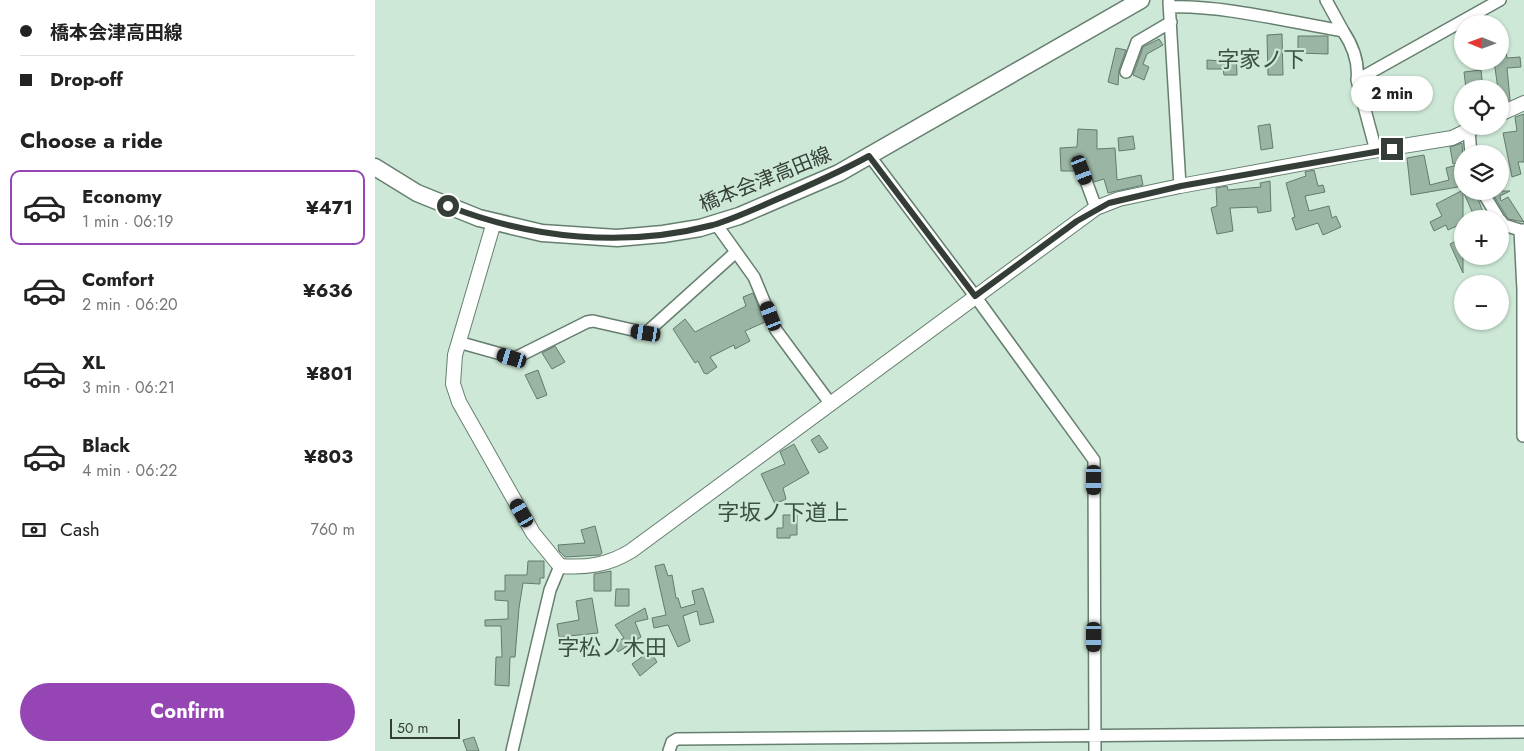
<!DOCTYPE html>
<html lang="en">
<head>
<meta charset="utf-8">
<style>
	body { margin:0; font-family:Jost,"Noto Sans JP",sans-serif; background:#f2f2f2; color:#222; height:100vh; display:flex; flex-direction:column; font-size:19px; white-space:nowrap }
	* { box-sizing:border-box; margin:0 }
	p { font-size:16px; color:#767676 }
	.icon { flex:none; width:28px; height:28px; fill:none; stroke:currentColor; stroke-width:2; stroke-linecap:round; stroke-linejoin:round }
	.map { position:relative; flex:1; overflow:hidden }
	.panel { display:flex; flex-direction:column; background:#fff; width:375px }
	.panel>* { flex:none }
	.guide { display:grid; align-content:center; height:110px; padding:0 20px; background:#fff }
	.needle { width:32px; rotate:271deg }
	.controls { position:absolute; left:1079px; top:15px; display:grid; gap:10px }
	.controls a { display:grid; place-items:center; width:55px; height:55px; border-radius:50%; background:#fff; box-shadow:0 1px 4px #0004; font-size:25px }
	.scale { position:absolute; left:15px; bottom:12px; width:70px; box-sizing:border-box; padding-left:5px; border:2px solid #343e37; border-top:0; font-size:14px; line-height:18px; white-space:nowrap; color:#343e37; -webkit-text-stroke:4px #cde8d6; paint-order:stroke }
	.end { position:absolute; width:22px; height:22px; margin:-11px; border:6px solid #343e37; background:#fff; box-shadow:0 0 0 2px #fff }
	.from { border-radius:50% }
	.bubble { position:absolute; height:35px; border-radius:18px; background:#fff; box-shadow:0 1px 4px #0004; font-size:16px; font-weight:700; line-height:35px; text-align:center }
	.car { position:absolute; width:15px; height:30px; margin:-15px -8px; border-radius:6px; box-shadow:0 0 4px 1px #0007; background:linear-gradient(#222 24%,#8ab4d8 0 40%,#222 0 76%,#8ab4d8 0 86%,#222 0) }
	.guide b { display:flex; align-items:center; gap:18px; height:48px; font-size:19px }
	.guide b+b { border-top:1px solid #e0e0e0 }
	.guide i { width:12px; height:12px; background:#222 }
	ul { padding:0; list-style:none }
	li { display:flex; align-items:center; gap:15px; height:75px; margin:0 10px 8px; padding:0 10px; border:2px solid transparent; border-radius:10px }
	li div { flex:1 }
	li b { display:block; font-size:19px }
	li em { font-style:normal; font-weight:700 }
	li.current { border-color:#9545b4 }
	li>.icon { width:45px; height:45px; stroke-width:1.5 }
	h2 { padding:0 20px; font-size:22px; line-height:60px }
	.pay { display:flex; align-items:center; gap:12px; height:55px; padding:0 20px; font-size:19px }
	.pay p { margin-inline-start:auto }
	.primary-button { display:flex; gap:10px; margin-top:auto; padding:10px 20px }
	.primary-button a { flex:1; height:58px; border-radius:30px; background:#9545b4; color:#fff; font-size:20px; font-weight:700; line-height:58px; text-align:center }
	main { display:flex; flex:1; min-height:0 }
	.map>svg:first-child { display:block }
</style>
</head>
<body>
<main>
<section class="panel">
<div class="guide">
<b><i class="from"></i>橋本会津高田線</b>
<b><i></i>Drop-off</b>
</div>
<h2>Choose a ride</h2>
<ul>
<li class="current"><svg class="icon" aria-label="car" viewBox="0 0 24 24"><path d="M5 17H2v-5l4-1 3-4h7l3 4 3 1v5h-3M9 17h6M6 11h13"/><circle cx="7" cy="17" r="2"/><circle cx="17" cy="17" r="2"/></svg><div><b>Economy</b><p>1 min · 06:19</p></div><em>¥471</em></li>
<li><svg class="icon" aria-label="car" viewBox="0 0 24 24"><path d="M5 17H2v-5l4-1 3-4h7l3 4 3 1v5h-3M9 17h6M6 11h13"/><circle cx="7" cy="17" r="2"/><circle cx="17" cy="17" r="2"/></svg><div><b>Comfort</b><p>2 min · 06:20</p></div><em>¥636</em></li>
<li><svg class="icon" aria-label="car" viewBox="0 0 24 24"><path d="M5 17H2v-5l4-1 3-4h7l3 4 3 1v5h-3M9 17h6M6 11h13"/><circle cx="7" cy="17" r="2"/><circle cx="17" cy="17" r="2"/></svg><div><b>XL</b><p>3 min · 06:21</p></div><em>¥801</em></li>
<li><svg class="icon" aria-label="car" viewBox="0 0 24 24"><path d="M5 17H2v-5l4-1 3-4h7l3 4 3 1v5h-3M9 17h6M6 11h13"/><circle cx="7" cy="17" r="2"/><circle cx="17" cy="17" r="2"/></svg><div><b>Black</b><p>4 min · 06:22</p></div><em>¥803</em></li>
</ul>
<div class="pay"><svg class="icon" aria-label="cash" viewBox="0 0 24 24"><path d="M3 7h18v10H3z"/><circle cx="12" cy="12" r="2"/></svg>Cash<p>760 m</p></div>
<div class="primary-button"><a>Confirm</a></div>
</section>
<div class="map">
<svg width="1149" height="751" viewBox="0 0 1149 751">
	<rect width="100%" height="100%" fill="#cde8d6"/>
	<path fill="#9ab5a3" stroke="#637b6b" d="M907,34L908,75H893L892,35Z
		M923,36H953V54L923,53Z
		M784,39L788,45L772,54L768,64L774,67L769,80L758,75L768,47Z
		M1125,42H1129L1132,58L1145,57L1146,67L1132,68L1135,100L1125,102V89H1123L1119,61H1125Z
		M741,48L751,50L744,70L743,85L733,82Z
		M848,50H861L862,75H849L848,69H832V60L848,61Z
		M1106,70L1108,89H1091L1089,72Z
		M1149,114V162H1143L1146,174L1137,177L1128,133L1142,131L1140,117Z
		M895,124L898,148L886,150L883,126Z
		M703,129L722,130V149L740,148L742,180L766,175L768,185L733,193L729,179L719,182L711,164L704,163L700,171H686L685,148L702,147Z
		M758,136L760,149L744,151L743,138Z
		M1087,143L1088,162L1078,164L1075,147Z
		M1049,155L1055,185L1074,180L1071,168L1082,165L1085,173L1081,175L1083,187L1036,195L1032,158Z
		M939,170L943,186L948,185L950,192L930,196L934,211L954,206L957,218L961,216L966,227L948,235L943,223L921,230L917,218L920,217L911,183L931,176L930,172Z
		M895,181L896,211L883,213L882,207L855,208L858,231L842,234L836,208L842,206L841,188L852,186L853,190L886,187L885,183Z
		M1088,190V223L1073,230L1071,225L1059,231L1055,222L1067,216L1061,204Z
		M1088,191H1100L1108,212L1099,216Z
		M1116,191H1135L1125,196L1126,201L1133,197L1149,222L1133,219Z
		M1088,238V273L1075,244Z
		M378,293L390,322L370,331L375,341L360,349L359,345L335,357L342,367L332,374L329,373L323,361L320,363L298,329L310,319L320,332L371,306L368,297Z
		M180,346L190,362L177,369L167,353Z
		M163,370L172,395L162,399L150,375Z
		M444,435L453,448L444,453L436,440Z
		M419,444L434,473L408,488L411,499L400,504L386,474L410,464L405,452Z
		M408,515H422V535H415V538H402V528H408Z
		M220,526L227,553L225,555L190,557L184,551L183,545L210,543L206,530Z
		M153,561H169V578H165V584L148,583L144,608L140,657H135L134,686L120,685L121,657H127L126,626H110V620L133,619V601L120,600V591H130V575H152Z
		M289,564L293,576L297,575L301,598H303L306,608L320,604L317,591L328,588L339,622L325,625L322,611L308,616L315,641L303,647L293,625L279,628L277,618L291,615L280,566Z
		M236,571V591H219V574Z
		M241,589H254V606H240Z
		M217,598L223,633L184,637L182,624L204,620L201,601Z
		M270,608L273,619L260,622L266,637L243,652L238,644L249,638L240,625Z
		M275,651L282,662L265,676L257,664Z
		M99,737L104,751H92L88,740Z"/>
	<g fill="none" stroke-linecap="round" stroke-linejoin="round">
		<defs>
			<path id="minor" d="M951,0L968,31
				M794,2L805,186
				M795,7C847,5 915,22 968,31C978,46 984,63 982,80
				M751,72L762,42L796,22
				M1094,131L1096,154
				M1001,151L982,80L1125,0
				M494,155L600,296L719,460L720,751
				M707,170L721,208
				M1107,191L1124,219
				M1125,220L1129,225L1145,230
				M341,224L379,277L401,330L455,403
				M83,342L140,358L212,322L218,321L271,333L361,252
				M1148,436V290L1145,230H1149
				M137,751L175,590L185,566
				M294,751L297,742L302,739L1149,732"/>
			<path id="tertiary" d="M1125,114L1149,103
				M119,222L80,355L78,384L84,402L158,533L185,566C212,568 233,565 256,551L721,208L744,199L805,186L979,154L1077,138L1102,126"/>
			<path id="secondary" d="M0,167L42,193L104,218L167,233L242,238L288,234L325,228L364,216L464,173L766,0"/>
		</defs>
		<use href="#minor" stroke="#667f6f" stroke-width="14"/>
		<use href="#tertiary" stroke="#667f6f" stroke-width="16"/>
		<use href="#secondary" stroke="#667f6f" stroke-width="19"/>
		<use href="#minor" stroke="#fff" stroke-width="11"/>
		<use href="#tertiary" stroke="#fff" stroke-width="14"/>
		<use href="#secondary" stroke="#fff" stroke-width="16"/>
	</g>
	<g fill="none" stroke-linecap="round" stroke-linejoin="round">
		<path stroke="#343e37" stroke-width="6" d="M73,206C157,239 250,248 338,225C358,219 378,210 398,201C431,187 463,173 494,156L600,296L702,221L734,203L806,186L1017,149"/>
	</g>
	<g text-anchor="middle" stroke-width="4.5" stroke-linejoin="round" paint-order="stroke">
		<g font-size="20" fill="#343e37" stroke="#cde8d6">
			<text transform="translate(390 179) rotate(-22)" y="7">橋本会津高田線</text>
		</g>
		<g font-size="22" fill="#3b5243" stroke="#cde8d6">
			<text x="886" y="67">字家ノ下</text>
			<text x="408" y="520">字坂ノ下道上</text>
			<text x="237" y="655">字松ノ木田</text>
		</g>
	</g>
</svg>
<div class="controls">
<a><svg class="needle" viewBox="-14 -14 28 28"><path d="M0-13l5 13h-10z" fill="#e53935"/><path d="M0 13l5-13h-10z" fill="#767676"/></svg></a>
<a><svg class="icon" aria-label="locate" viewBox="0 0 24 24"><circle cx="12" cy="12" r="6"/><path d="M12 2v4M12 18v4M2 12h4M18 12h4"/></svg></a>
<a><svg class="icon" aria-label="layers" viewBox="0 0 24 24"><path d="M12 4l9 5-9 5-9-5zM3 14l9 5 9-5"/></svg></a>
<a>+</a>
<a>−</a>
</div>
<div class="scale">50 m</div>
<i class="end from" style="left:73px;top:206px"></i>
<i class="end" style="left:1017px;top:149px"></i>
<div class="bubble" style="left:976px;top:76px;width:82px">2 min</div>
<i class="car" style="left:707px;top:170px;rotate:159deg"></i>
<i class="car" style="left:396px;top:316px;rotate:339deg"></i>
<i class="car" style="left:271px;top:333px;rotate:279deg"></i>
<i class="car" style="left:137px;top:358px;rotate:287deg"></i>
<i class="car" style="left:719px;top:480px;rotate:180deg"></i>
<i class="car" style="left:147px;top:513px;rotate:330deg"></i>
<i class="car" style="left:719px;top:637px;rotate:180deg"></i>
</div>
</main>
</body>
</html>
